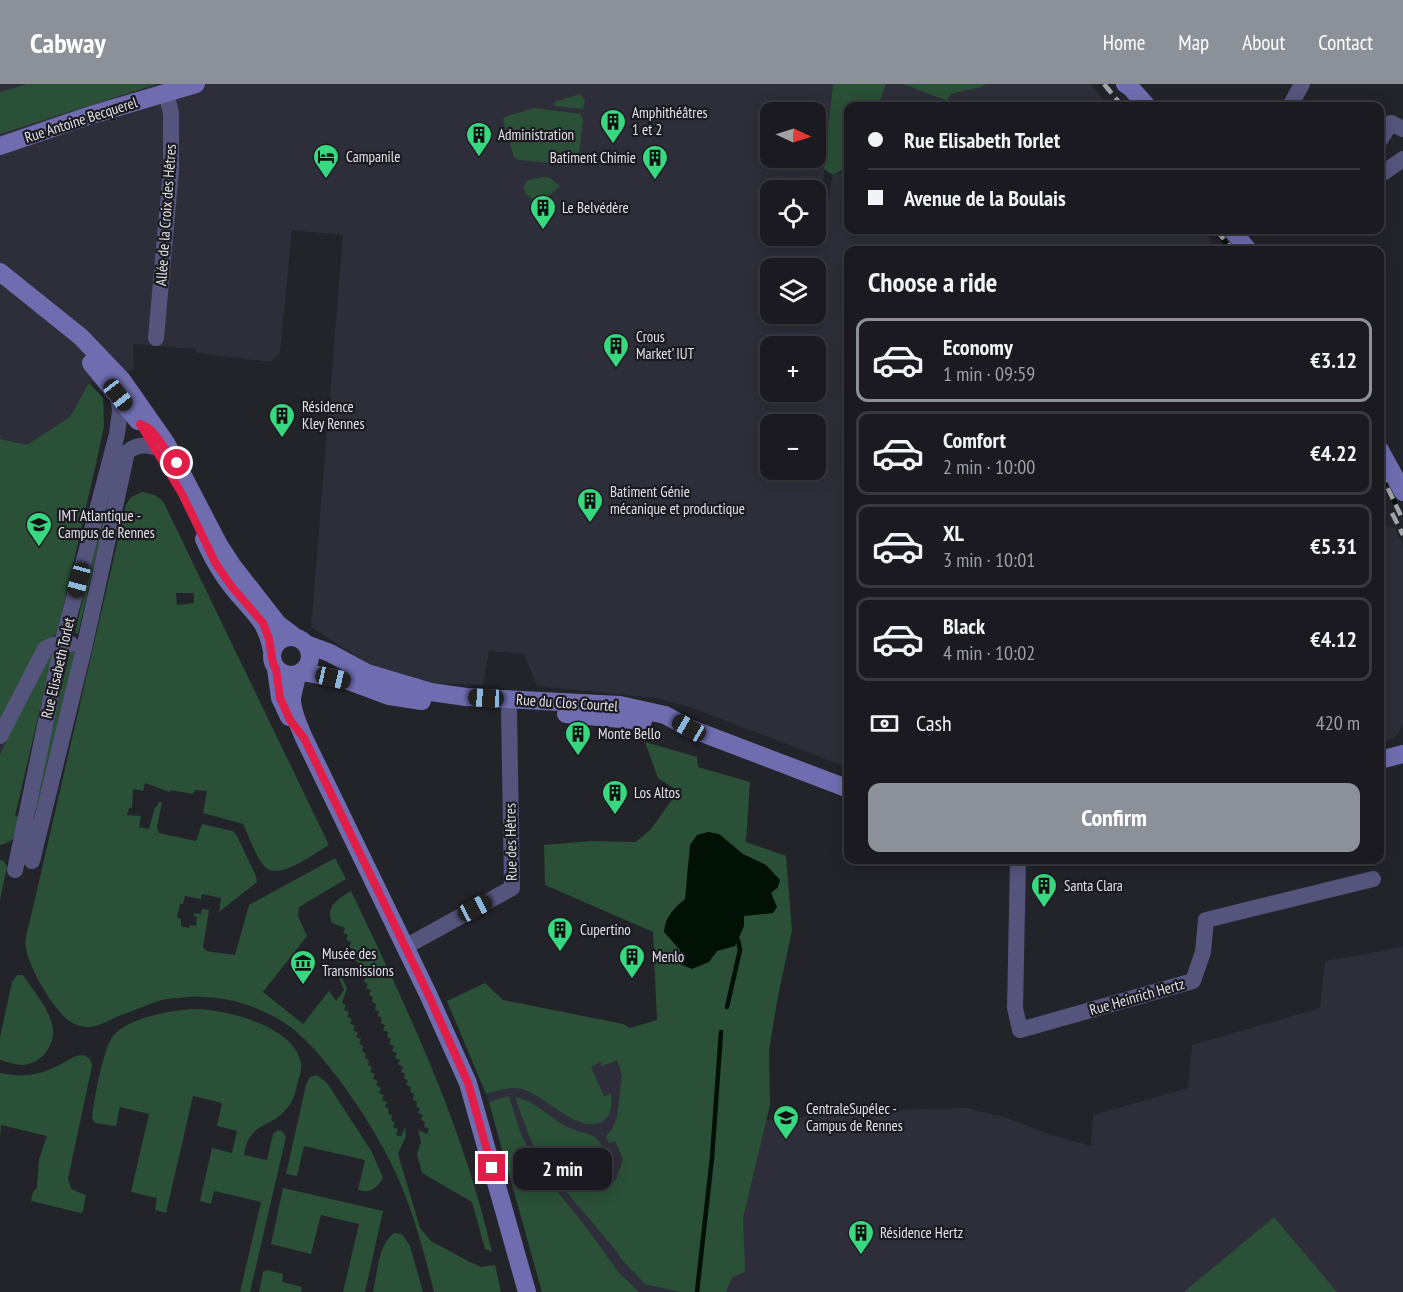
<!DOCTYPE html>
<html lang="en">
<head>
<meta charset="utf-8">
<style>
	body { margin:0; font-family:"PT Sans Narrow",sans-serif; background:#27272d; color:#f1f3f6; height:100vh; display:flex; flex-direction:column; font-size:22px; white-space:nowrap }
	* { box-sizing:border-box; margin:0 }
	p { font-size:20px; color:#9fa1a5 }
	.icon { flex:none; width:33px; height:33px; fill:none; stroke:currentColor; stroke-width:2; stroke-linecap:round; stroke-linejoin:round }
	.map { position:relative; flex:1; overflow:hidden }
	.drawer { position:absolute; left:844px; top:162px; width:540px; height:618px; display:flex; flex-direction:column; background:#1a1a20; border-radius:12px; box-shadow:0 3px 15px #0003,0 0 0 2px #38383e }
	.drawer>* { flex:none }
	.top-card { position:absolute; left:844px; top:18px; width:540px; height:132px; border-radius:12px; box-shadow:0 3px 15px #0003,0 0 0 2px #38383e; display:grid; align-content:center; height:132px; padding:0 24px; background:#1a1a20 }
	.needle { width:39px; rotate:94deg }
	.tools { position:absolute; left:760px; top:18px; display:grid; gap:12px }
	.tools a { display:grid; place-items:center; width:66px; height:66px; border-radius:12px; background:#1a1a20; box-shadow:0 3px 15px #0003,0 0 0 2px #38383e; font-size:30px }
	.end { position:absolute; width:27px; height:27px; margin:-14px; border:8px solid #e11d48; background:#fff; box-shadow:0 0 0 3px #fff }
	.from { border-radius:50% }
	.bubble { position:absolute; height:42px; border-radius:12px; background:#1a1a20; box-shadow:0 3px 15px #0003,0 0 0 2px #38383e; font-size:20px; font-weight:700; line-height:42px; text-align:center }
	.car { position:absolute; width:18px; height:36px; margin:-18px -9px; border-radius:8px; box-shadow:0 0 4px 2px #0007; background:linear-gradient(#222 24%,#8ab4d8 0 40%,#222 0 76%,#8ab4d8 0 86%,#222 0) }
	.top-card b { display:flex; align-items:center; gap:21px; height:57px; font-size:22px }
	.top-card b+b { border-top:2px solid #38383e }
	.top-card i { width:15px; height:15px; background:#f1f3f6 }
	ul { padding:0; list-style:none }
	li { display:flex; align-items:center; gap:18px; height:84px; margin:0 12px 9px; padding:0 12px; border:3px solid #38383e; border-radius:12px }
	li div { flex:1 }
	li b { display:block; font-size:22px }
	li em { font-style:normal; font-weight:700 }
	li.on { border-color:#8c9099 }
	li>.icon { width:54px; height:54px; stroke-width:1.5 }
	h2 { padding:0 24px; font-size:27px; line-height:72px }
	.pay { display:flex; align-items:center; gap:15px; height:66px; padding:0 24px; font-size:22px }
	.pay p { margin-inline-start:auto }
	.button { display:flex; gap:12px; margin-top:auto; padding:12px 24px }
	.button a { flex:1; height:69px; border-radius:12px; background:#8c9099; color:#fff; font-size:24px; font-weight:700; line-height:69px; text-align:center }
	header { display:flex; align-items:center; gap:36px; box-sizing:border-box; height:84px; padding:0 30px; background:#8c9099; color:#fff }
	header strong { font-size:28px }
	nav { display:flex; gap:33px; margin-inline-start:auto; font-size:21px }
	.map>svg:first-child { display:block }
</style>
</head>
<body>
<header>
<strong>Cabway</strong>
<nav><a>Home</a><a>Map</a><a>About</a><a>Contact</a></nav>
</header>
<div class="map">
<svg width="1403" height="1208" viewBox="0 0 1403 1208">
	<rect width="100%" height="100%" fill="#23232a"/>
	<path fill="#2e2e3a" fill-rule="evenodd" d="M0,0H833L816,168L833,91L849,85V146H1202L1218,166H849V684L690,623L656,614L537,602L524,570L489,567L483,601L434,599L369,580L311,543L343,151L292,146L280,269L271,278L197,269L195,265L133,260L134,285L89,299L103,314L104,327L97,378L15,733L0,739ZM771,28H816V74H771ZM771,106H816V152H771ZM771,184H816V230H771ZM771,262H816V308H771ZM771,340H816V386H771Z
		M886,0H903L948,18L951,10L980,3L986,0H1091L1108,22H878Z
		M1380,441L1395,444L1403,462V641L1395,654L1380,658Z
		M1403,863V1208H542L487,1012L447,917L485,899L503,916L623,940L766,1036L871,1027L966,1024L1007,1034L1051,1051L1091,1062L1093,1031L1188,1004L1192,961L1320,924L1325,877Z"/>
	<path fill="#2a5037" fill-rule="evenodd" d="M28,0H157L0,50V8Z
		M833,0H886L878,22H849V82L833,91L824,85Z
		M903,0H986L981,3L951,10L946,19L947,17Z
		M580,10L585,16L583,25L555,22L554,20L555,18Z
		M534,24L581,30L583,36L578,79L576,81L519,76L514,73L503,36L505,33Z
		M543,93L550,94L560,102L545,115L534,116L526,110L523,103L528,96Z
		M89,299L103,314L104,343L57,550L44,557L0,640V355L27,361L70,333Z
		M115,375L118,376L78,550L75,549Z
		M142,408L155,411L163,417L329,761C315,769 279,797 265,783C256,774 249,752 243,740L203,729L207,707L195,706L193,710L170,706V708L145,699L143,707L133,705L132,724H129L127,731L141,732L139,743L149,745L155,723H157L158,718H162L157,743L159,749L196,757L202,740L232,747L236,750L256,792L257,798L219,828L221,814L202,810L201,815L185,812L183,820H180L177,834L181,835V842L189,844L190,841L196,842L197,833L194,832V829L201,830L202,825L209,826L203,863L206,867L235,871L249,821L335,774L346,795L299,823L298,832L307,852L263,908L303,940L329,907L336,917L344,906L339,894L341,892L347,904L342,919L346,921L344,926L349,928L347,933L352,935L350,939L355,942L353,946L358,949L356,953L361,955L359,960L363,962L362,967L366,970L365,974L369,976L368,981L372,983L370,988L375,990L373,995L378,997L376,1001L381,1004L379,1009L384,1011L382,1016L387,1018L385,1023L389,1025L388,1030L392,1031L391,1036L395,1039L393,1043L398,1045L396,1051L401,1052L405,1043L406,1052L398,1070L420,1144L431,1157L470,1178L481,1183L495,1181L501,1208H434C423,1164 411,1119 391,1079C371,1038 320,959 280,936C253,920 221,911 189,913C179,914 167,914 158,917C145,922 132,927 119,932C104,938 94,947 77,941C58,936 28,883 26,864C24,854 29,842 31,832L126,421L131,413ZM176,509H194V519L177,521Z
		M70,567H75L38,725L34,724Z
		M53,568L15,732L21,734C18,748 16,758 0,761V671L35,594Z
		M645,658L697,673L698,683L750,698L746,758L786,772L792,847L778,912L769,966L770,1021L743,1134L745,1188L732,1193L726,1208H680L645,1200L621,1175L618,1169L543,1080L529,1052L515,1013C536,1017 551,1036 570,1044C583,1050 595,1048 602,1062L585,1069L586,1073L578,1077L590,1107L616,1096L623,1075L615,1057L609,1059L606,1052L612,1045L617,1033L622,991L617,976L602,982L600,978L591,983L604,1012L611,1010C612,1021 612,1033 601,1038C576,1049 545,1011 522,1005C510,1002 498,1007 486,1010L447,917L485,899L503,916L623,940L630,944L657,936L653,848L545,801L544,761L592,757L636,758L651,745L678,707L658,694Z
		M0,776L4,777L7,783L0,816Z
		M351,807C408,926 462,1039 492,1168L485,1165L472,1118L422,1089L417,1070L421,1058L418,1046L427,1050L429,1045L424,1043L425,1038L421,1036L423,1031L418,1029L420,1024L416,1023L417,1018L413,1016L414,1010L410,1008L411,1003L406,1001L408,997L404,994L405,990L401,988L403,983L398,980L400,976L395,974L397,969L392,967L394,962L389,960L391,955L387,953L388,948L383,946L385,941L381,939L382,934L378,932L379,927L375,926L376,920L372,918L373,913L369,911L371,906L366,904L368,900L364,898L365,893L360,891L362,886L357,884L359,879L355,877L356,872L352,870L353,865L349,863L351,858L346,856L348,851L343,849L345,844L332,839C325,822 338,815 351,807Z
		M17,891H23L26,895C35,909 48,924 52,940C57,959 43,979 23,981C15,981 8,978 0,976V953L12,898Z
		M196,925C228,926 294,942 301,979C302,985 300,992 298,997C296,1006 294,1016 288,1023C272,1045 249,1036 244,1071L267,1076L273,1050L278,1046L283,1048L286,1053L250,1208H240L261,1118L214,1107L211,1120L200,1117L212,1064L232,1069L237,1047L217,1042L222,1019L193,1012L166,1129L155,1126L157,1114L131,1108L149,1030L120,1023L116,1042L95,1039L92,1034C94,1016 103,965 113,952C129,933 172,926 196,925Z
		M84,971L90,975L92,982L68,1095L71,1105L86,1111L83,1127L81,1129L31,1117L33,1108L37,1104L39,1075L47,1052L1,1041L0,1056V989C24,994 40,991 61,980C69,976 75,971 84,971Z
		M317,991L327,999L372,1068L383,1094C376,1105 371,1109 358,1106L365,1076L304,1062L297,1092L286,1090L306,1001L310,993Z
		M509,1012L521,1050L538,1084L586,1143L619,1189L639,1208H542L489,1018Z
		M283,1104L383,1127L365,1208H343L359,1140L321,1131L311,1170L271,1160Z
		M1274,1133L1337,1208H1184Z
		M394,1149L402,1150L410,1162L423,1208H373C377,1191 378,1160 394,1149Z
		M267,1186L283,1190L282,1198L302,1203L301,1208H259L263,1188Z"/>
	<path fill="#011106" d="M708,748L719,750L743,770L766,781L780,796L778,803L771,809L777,823L773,829L744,832V842L735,862L717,867L709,878L692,885L680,880V866L664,848C665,833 674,824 685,815L690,761L697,751Z"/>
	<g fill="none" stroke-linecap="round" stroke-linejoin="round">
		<path stroke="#011106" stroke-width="4.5" d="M1215,146L1231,166
			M1380,392L1385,401
			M1389,407L1396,421
			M727,923L740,866L738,856
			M697,1208L712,1074L721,948"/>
		<path stroke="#54547d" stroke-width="16" d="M1290,22L1302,0
			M1380,56L1391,39L1403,45
			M1380,91L1403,75
			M156,254L171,86V29L166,9
			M0,652L45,565L53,561L71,560
			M1018,776L1015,924L1020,946L1193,897L1203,868L1206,836L1373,795
			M32,777L85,560L127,368C136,361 144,360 154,363
			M15,786L62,560L117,350L120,327L118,311
			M405,863L512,804L509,626"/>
		<path stroke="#6f6db0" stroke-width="18" d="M1125,0L1130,3L1147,22
			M0,62L91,31L196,0
			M1232,146L1248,166
			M0,188L81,253L122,296L166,359L219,461L232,481L278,540L295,553
			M91,279L138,337
			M1380,366L1403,408
			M204,455C212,473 221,489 233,504C252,528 266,534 272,567
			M272 572a19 19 0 1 1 38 0a19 19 0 1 1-38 0Z
			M306,560L330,569L367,589L431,608L466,613L620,621L665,631L689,644L849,705
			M276,585L280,614L289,633
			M302,588L346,596L389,612L422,617
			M297,590C296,599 293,606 292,615C292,628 299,642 304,654L428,910L468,999L527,1208
			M566,630L643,637
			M1380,676L1403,670"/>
		<path stroke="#a4a4aa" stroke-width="4.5" stroke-dasharray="12 6" stroke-linecap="butt" d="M1104,0L1122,22
			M1216,146L1233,166
			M1380,388L1403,436
			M1392,429L1403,451"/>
	</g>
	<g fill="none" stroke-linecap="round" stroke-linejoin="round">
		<path stroke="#e11d48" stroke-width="8" d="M177,379C163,368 158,345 140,340L182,410L216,480L232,503L263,539L269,555L273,580L276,585L280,614L290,636L304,654L428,910L468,999L492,1084"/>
	</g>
	<defs>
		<symbol id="building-pin" viewBox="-11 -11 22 30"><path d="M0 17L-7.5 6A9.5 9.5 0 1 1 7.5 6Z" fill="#37d880" stroke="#1a1a20"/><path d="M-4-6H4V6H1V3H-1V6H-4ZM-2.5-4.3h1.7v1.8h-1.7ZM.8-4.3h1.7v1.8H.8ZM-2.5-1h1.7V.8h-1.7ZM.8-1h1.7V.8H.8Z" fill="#111"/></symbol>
		<symbol id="hotel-pin" viewBox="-11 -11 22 30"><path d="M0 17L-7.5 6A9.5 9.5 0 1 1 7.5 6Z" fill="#37d880" stroke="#1a1a20"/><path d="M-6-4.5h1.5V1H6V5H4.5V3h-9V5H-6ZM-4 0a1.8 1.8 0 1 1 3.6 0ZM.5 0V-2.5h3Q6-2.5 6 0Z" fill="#111"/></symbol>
		<symbol id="university-pin" viewBox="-11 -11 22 30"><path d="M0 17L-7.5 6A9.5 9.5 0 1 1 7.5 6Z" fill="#37d880" stroke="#1a1a20"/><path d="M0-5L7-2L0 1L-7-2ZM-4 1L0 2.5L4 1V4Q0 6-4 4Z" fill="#111"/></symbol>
		<symbol id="museum-pin" viewBox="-11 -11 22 30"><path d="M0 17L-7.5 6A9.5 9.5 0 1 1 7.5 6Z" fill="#37d880" stroke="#1a1a20"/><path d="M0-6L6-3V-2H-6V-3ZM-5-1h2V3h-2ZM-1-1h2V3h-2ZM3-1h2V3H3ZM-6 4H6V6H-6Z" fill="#111"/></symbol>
	</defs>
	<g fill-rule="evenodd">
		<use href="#building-pin" x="598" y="23" width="30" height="40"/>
		<use href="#building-pin" x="464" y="36" width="30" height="40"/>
		<use href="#hotel-pin" x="311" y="58" width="30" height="40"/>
		<use href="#building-pin" x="640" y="59" width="30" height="40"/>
		<use href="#building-pin" x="528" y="109" width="30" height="40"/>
		<use href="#building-pin" x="601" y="247" width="30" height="40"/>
		<use href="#building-pin" x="267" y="317" width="30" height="40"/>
		<use href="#building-pin" x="575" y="402" width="30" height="40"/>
		<use href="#university-pin" x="24" y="426" width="30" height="40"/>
		<use href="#building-pin" x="563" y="635" width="30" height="40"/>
		<use href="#building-pin" x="600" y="694" width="30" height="40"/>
		<use href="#building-pin" x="1029" y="787" width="30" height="40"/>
		<use href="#building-pin" x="545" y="831" width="30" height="40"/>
		<use href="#building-pin" x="617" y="858" width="30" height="40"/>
		<use href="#museum-pin" x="288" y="864" width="30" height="40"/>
		<use href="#university-pin" x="771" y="1019" width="30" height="40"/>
		<use href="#building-pin" x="846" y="1134" width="30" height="40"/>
	</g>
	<g text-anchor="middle" stroke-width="4.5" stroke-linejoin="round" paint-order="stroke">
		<g font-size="15" fill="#e1e1e6" stroke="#1a1a20" text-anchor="start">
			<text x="632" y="34">Amphithéâtres<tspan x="632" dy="17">1 et 2</tspan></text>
			<text x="498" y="56">Administration</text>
			<text x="346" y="78">Campanile</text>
			<text x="636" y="79" text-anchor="end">Batiment Chimie</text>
			<text x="562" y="129">Le Belvédère</text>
			<text x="636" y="258">Crous<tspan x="636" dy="17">Market’ IUT</tspan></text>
			<text x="302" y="328">Résidence<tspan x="302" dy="17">Kley Rennes</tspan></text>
			<text x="610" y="413">Batiment Génie<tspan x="610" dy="17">mécanique et productique</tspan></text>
			<text x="58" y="437">IMT Atlantique -<tspan x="58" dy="17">Campus de Rennes</tspan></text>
			<text x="598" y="655">Monte Bello</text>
			<text x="634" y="714">Los Altos</text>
			<text x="1064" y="807">Santa Clara</text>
			<text x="580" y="851">Cupertino</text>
			<text x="322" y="875">Musée des<tspan x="322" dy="17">Transmissions</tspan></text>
			<text x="652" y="878">Menlo</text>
			<text x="806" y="1030">CentraleSupélec -<tspan x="806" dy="17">Campus de Rennes</tspan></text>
			<text x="880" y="1154">Résidence Hertz</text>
		</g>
		<g font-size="15" fill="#e1e1e6" stroke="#1a1a20">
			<text transform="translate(81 36) rotate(-18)" y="5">Rue Antoine Becquerel</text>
			<text transform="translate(166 131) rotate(-86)" y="5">Allée de la Croix des Hêtres</text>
			<text transform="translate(58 584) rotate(-77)" y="5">Rue Elisabeth Torlet</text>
			<text transform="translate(567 619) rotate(4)" y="5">Rue du Clos Courtel</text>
			<text transform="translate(511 758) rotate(-91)" y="5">Rue des Hêtres</text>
			<text transform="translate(1137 913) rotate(-16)" y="5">Rue Heinrich Hertz</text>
		</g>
	</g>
</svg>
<div class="tools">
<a><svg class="needle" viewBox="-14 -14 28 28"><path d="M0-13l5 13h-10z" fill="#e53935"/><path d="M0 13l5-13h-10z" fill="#9fa1a5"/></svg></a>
<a><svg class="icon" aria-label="locate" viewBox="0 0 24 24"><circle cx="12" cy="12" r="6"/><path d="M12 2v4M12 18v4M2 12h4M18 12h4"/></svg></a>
<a><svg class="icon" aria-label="layers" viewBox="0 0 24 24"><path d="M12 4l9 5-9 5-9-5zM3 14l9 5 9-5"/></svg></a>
<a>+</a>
<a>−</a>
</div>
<i class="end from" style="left:177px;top:379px"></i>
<i class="end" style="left:492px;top:1084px"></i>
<div class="bubble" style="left:513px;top:1064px;width:99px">2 min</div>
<i class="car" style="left:118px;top:311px;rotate:142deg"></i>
<i class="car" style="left:79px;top:496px;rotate:195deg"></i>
<i class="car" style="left:333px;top:594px;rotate:103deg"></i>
<i class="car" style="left:486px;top:614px;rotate:273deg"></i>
<i class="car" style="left:689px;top:644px;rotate:300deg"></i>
<i class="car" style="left:475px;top:824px;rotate:62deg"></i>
<div class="top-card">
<b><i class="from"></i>Rue Elisabeth Torlet</b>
<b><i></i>Avenue de la Boulais</b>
</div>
<section class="drawer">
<h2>Choose a ride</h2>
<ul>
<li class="on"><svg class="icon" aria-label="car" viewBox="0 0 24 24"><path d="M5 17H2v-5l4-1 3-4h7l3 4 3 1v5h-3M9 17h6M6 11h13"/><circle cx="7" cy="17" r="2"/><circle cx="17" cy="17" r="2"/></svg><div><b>Economy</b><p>1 min · 09:59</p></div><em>€3.12</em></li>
<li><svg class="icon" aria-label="car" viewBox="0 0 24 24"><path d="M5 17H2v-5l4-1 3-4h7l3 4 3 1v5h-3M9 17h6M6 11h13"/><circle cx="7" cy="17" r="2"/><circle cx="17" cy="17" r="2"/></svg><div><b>Comfort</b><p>2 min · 10:00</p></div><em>€4.22</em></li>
<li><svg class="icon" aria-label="car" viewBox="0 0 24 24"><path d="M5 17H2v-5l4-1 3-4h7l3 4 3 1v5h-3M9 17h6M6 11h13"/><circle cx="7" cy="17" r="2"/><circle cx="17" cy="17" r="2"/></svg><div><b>XL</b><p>3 min · 10:01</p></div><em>€5.31</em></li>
<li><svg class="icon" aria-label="car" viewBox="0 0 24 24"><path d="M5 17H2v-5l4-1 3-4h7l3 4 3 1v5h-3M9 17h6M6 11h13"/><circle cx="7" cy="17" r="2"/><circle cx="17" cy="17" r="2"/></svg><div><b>Black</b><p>4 min · 10:02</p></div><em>€4.12</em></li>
</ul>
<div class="pay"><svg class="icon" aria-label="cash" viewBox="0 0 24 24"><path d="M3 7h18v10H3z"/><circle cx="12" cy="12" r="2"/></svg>Cash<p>420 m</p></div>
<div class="button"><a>Confirm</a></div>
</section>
</div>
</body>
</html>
